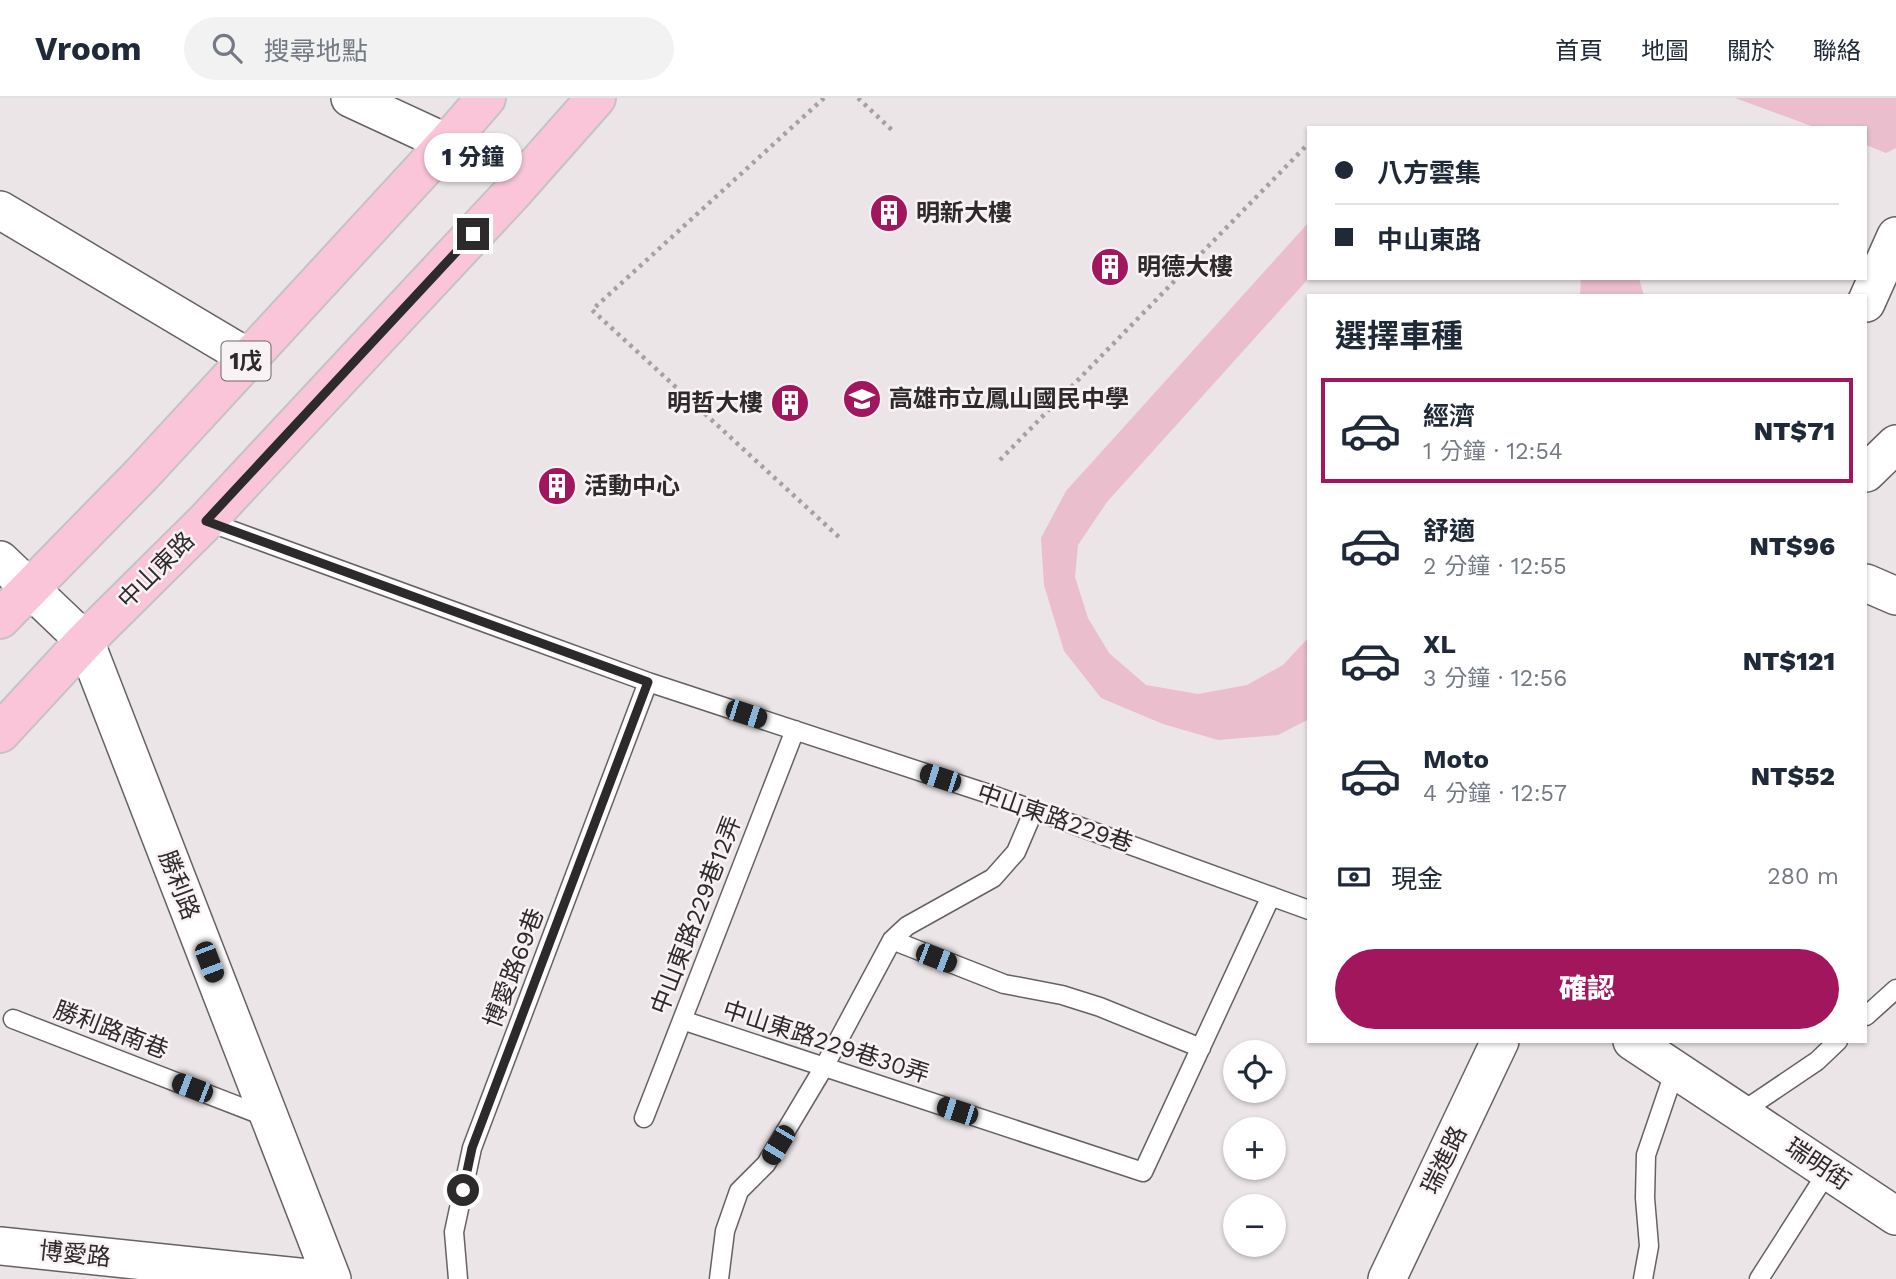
<!DOCTYPE html>
<html lang="zh-TW">
<head>
<meta charset="utf-8">
<style>
	body { margin:0; font-family:"Work Sans","Noto Sans TC",sans-serif; background:#f2f2f3; color:#1f2937; height:100vh; display:flex; flex-direction:column; font-size:26px; white-space:nowrap }
	* { box-sizing:border-box; margin:0 }
	p { font-size:23px; color:#747a83 }
	.icon { flex:none; width:38px; height:38px; fill:none; stroke:currentColor; stroke-width:2; stroke-linecap:round; stroke-linejoin:round }
	.map { position:relative; flex:1; overflow:hidden }
	.panel { position:absolute; left:1307px; top:196px; width:560px; height:749px; display:flex; flex-direction:column; background:#fff; border-radius:0px; box-shadow:0 2px 5px #0004 }
	.panel>* { flex:none }
	.top-card { position:absolute; left:1307px; top:28px; width:560px; height:154px; border-radius:0px; box-shadow:0 2px 5px #0004; display:grid; align-content:center; height:154px; padding:0 28px; background:#fff }
	.buttons { position:absolute; left:1223px; top:942px; display:grid; gap:14px }
	.buttons a { display:grid; place-items:center; width:63px; height:63px; border-radius:50%; background:#fff; box-shadow:0 2px 5px #0004; font-size:35px }
	.end { position:absolute; width:32px; height:32px; margin:-16px; border:9px solid #2d2a2b; background:#fff; box-shadow:0 0 0 4px #fff }
	.from { border-radius:50% }
	.bubble { position:absolute; height:49px; border-radius:24px; background:#fff; box-shadow:0 2px 5px #0004; font-size:23px; font-weight:800; line-height:49px; text-align:center }
	.car { position:absolute; width:21px; height:42px; margin:-21px -10px; border-radius:9px; box-shadow:0 0 5px 2px #0007; background:linear-gradient(#222 24%,#8ab4d8 0 40%,#222 0 76%,#8ab4d8 0 86%,#222 0) }
	.top-card b { display:flex; align-items:center; gap:24px; height:66px; font-size:26px }
	.top-card b+b { border-top:2px solid #e0e1e3 }
	.top-card i { width:18px; height:18px; background:#1f2937 }
	ul { padding:0; list-style:none }
	li { display:flex; align-items:center; gap:21px; height:105px; margin:0 14px 10px; padding:0 14px; border:4px solid transparent; border-radius:0px }
	li div { flex:1 }
	li b { display:block; font-size:26px }
	li em { font-style:normal; font-weight:800 }
	li.active { border-color:#a2165d }
	li>.icon { width:63px; height:63px; stroke-width:1.5 }
	h2 { padding:0 28px; font-size:32px; line-height:84px }
	.pay { display:flex; align-items:center; gap:18px; height:77px; padding:0 28px; font-size:26px }
	.pay p { margin-inline-start:auto }
	.action { display:flex; gap:14px; margin-top:auto; padding:14px 28px }
	.action a { flex:1; height:80px; border-radius:42px; background:#a2165d; color:#fff; font-size:28px; font-weight:800; line-height:80px; text-align:center }
	header { display:flex; align-items:center; gap:42px; box-sizing:border-box; height:98px; padding:0 35px; background:#fff; border-bottom:2px solid #e0e1e3 }
	header strong { font-size:33px }
	nav { display:flex; gap:38px; margin-inline-start:auto; font-size:24px }
	.search { width:490px; height:63px; background:#f2f2f3; display:flex; align-items:center; gap:18px; box-sizing:border-box; padding:0 24px; border-radius:38px; color:#747a83; font-size:26px }
	.map>svg:first-child { display:block }
</style>
</head>
<body>
<header>
<strong>Vroom</strong>
<div class="search"><svg class="icon" aria-label="search" viewBox="0 0 24 24"><circle cx="10" cy="10" r="6"/><path d="M15 15l6 6"/></svg>搜尋地點</div>
<nav><a>首頁</a><a>地圖</a><a>關於</a><a>聯絡</a></nav>
</header>
<div class="map">
<svg width="1896" height="1181" viewBox="0 0 1896 1181">
	<rect width="100%" height="100%" fill="#ebe5e7"/>
	<path fill="#eabecc" d="M1735,0H1896V50L1886,55L1866,47V30H1817Z
		M1309,124V180L1107,404L1078,447L1075,479L1088,520L1109,555L1146,587L1198,596L1247,587L1283,567L1309,539V621L1278,637L1218,642L1163,626L1101,600L1064,553L1044,487L1041,440L1066,393Z
		M1581,180H1639L1644,198H1580Z"/>
	<g fill="none" stroke-linecap="round" stroke-linejoin="round">
		<defs>
			<path id="lane" d="M206,423L648,584L998,699L1309,812
				M892,842L1004,886L1062,897L1100,909L1201,950
				M1866,918L1896,891
				M13,921L269,1020
				M682,922L1143,1074L1271,798
				M1740,1015L1817,963L1838,943
				M644,1020L795,632
				M458,1181L454,1134L472,1050L648,584
				M719,1181L725,1133L739,1093L766,1066L824,969L892,842L907,828L993,780L1016,754L1034,712
				M1643,1181L1649,1148L1645,1100L1646,1057L1675,972
				M1759,1181L1828,1073"/>
			<path id="street" d="M350,0L447,45
				M0,112L249,260
				M1866,205L1896,138
				M1866,375L1896,346
				M0,462L85,543L332,1181
				M1866,485L1896,498
				M1632,943L1896,1118
				M0,1148L318,1181
				M1387,1181L1500,943"/>
			<path id="primary" d="M0,521L142,376L447,45L486,0
				M0,635L85,543L206,423L512,95L596,0"/>
		</defs>
		<use href="#lane" stroke="#666163" stroke-width="21"/>
		<use href="#street" stroke="#666163" stroke-width="40"/>
		<use href="#primary" stroke="#c4c3c4" stroke-width="42"/>
		<path stroke="#a5a0a2" stroke-width="4.5" stroke-dasharray="3.5 5" stroke-linecap="butt" d="M824,0L592,212L840,440
			M858,0L894,34
			M1000,362L1306,48"/>
		<use href="#lane" stroke="#fff" stroke-width="18"/>
		<use href="#street" stroke="#fff" stroke-width="37"/>
		<use href="#primary" stroke="#fbc5d9" stroke-width="38"/>
	</g>
	<g fill="none" stroke-linecap="round" stroke-linejoin="round">
		<path stroke="#2d2a2b" stroke-width="9" d="M463,1092L472,1050L648,584L206,423L473,136"/>
	</g>
	<defs>
		<symbol id="building-disc" viewBox="-11 -11 22 22"><circle r="9.5" fill="#a2165d" stroke="#f9f2f4"/><path d="M-4-6H4V6H1V3H-1V6H-4ZM-2.5-4.3h1.7v1.8h-1.7ZM.8-4.3h1.7v1.8H.8ZM-2.5-1h1.7V.8h-1.7ZM.8-1h1.7V.8H.8Z" fill="#fff"/></symbol>
		<symbol id="school-disc" viewBox="-11 -11 22 22"><circle r="9.5" fill="#a2165d" stroke="#f9f2f4"/><path d="M0-5L7-2L0 1L-7-2ZM-4 1L0 2.5L4 1V4Q0 6-4 4Z" fill="#fff"/></symbol>
	</defs>
	<g fill-rule="evenodd">
		<use href="#building-disc" x="867" y="93" width="44" height="44"/>
		<use href="#building-disc" x="1088" y="147" width="44" height="44"/>
		<use href="#school-disc" x="840" y="279" width="44" height="44"/>
		<use href="#building-disc" x="768" y="283" width="44" height="44"/>
		<use href="#building-disc" x="535" y="366" width="44" height="44"/>
	</g>
	<g text-anchor="middle" stroke-width="5" stroke-linejoin="round" paint-order="stroke">
		<rect fill="#f9f2f4" stroke="#6a6667" stroke-width="2" x="221.5" y="243.5" width="49" height="39" rx="5"/>
		<g font-size="23" font-weight="bold" fill="#2d2a2b">
			<text x="246" y="271">1戊</text>
		</g>
		<g font-size="24" font-weight="bold" fill="#2d2a2b" stroke="#f9f2f4" text-anchor="start">
			<text x="916" y="123">明新大樓</text>
			<text x="1137" y="177">明德大樓</text>
			<text x="889" y="309">高雄市立鳳山國民中學</text>
			<text x="763" y="313" text-anchor="end">明哲大樓</text>
			<text x="584" y="396">活動中心</text>
		</g>
		<g font-size="24" fill="#2d2a2b" stroke="#f9f2f4">
			<text transform="translate(156 472) rotate(-45)" y="8">中山東路</text>
			<text transform="translate(1055 720) rotate(19)" y="8">中山東路229巷</text>
			<text transform="translate(179 787) rotate(69)" y="8">勝利路</text>
			<text transform="translate(696 817) rotate(-69)" y="8">中山東路229巷12弄</text>
			<text transform="translate(514 870) rotate(-69)" y="8">博愛路69巷</text>
			<text transform="translate(111 932) rotate(21)" y="8">勝利路南巷</text>
			<text transform="translate(826 944) rotate(18)" y="8">中山東路229巷30弄</text>
			<text transform="translate(1444 1062) rotate(-64)" y="8">瑞進路</text>
			<text transform="translate(1818 1066) rotate(34)" y="8">瑞明街</text>
			<text transform="translate(75 1156) rotate(6)" y="8">博愛路</text>
		</g>
	</g>
</svg>
<div class="buttons">
<a><svg class="icon" aria-label="locate" viewBox="0 0 24 24"><circle cx="12" cy="12" r="6"/><path d="M12 2v4M12 18v4M2 12h4M18 12h4"/></svg></a>
<a>+</a>
<a>−</a>
</div>
<i class="end from" style="left:463px;top:1092px"></i>
<i class="end" style="left:473px;top:136px"></i>
<div class="bubble" style="left:424px;top:35px;width:98px">1 分鐘</div>
<i class="car" style="left:746px;top:616px;rotate:108deg"></i>
<i class="car" style="left:940px;top:680px;rotate:288deg"></i>
<i class="car" style="left:936px;top:860px;rotate:111deg"></i>
<i class="car" style="left:209px;top:864px;rotate:159deg"></i>
<i class="car" style="left:192px;top:990px;rotate:291deg"></i>
<i class="car" style="left:957px;top:1013px;rotate:288deg"></i>
<i class="car" style="left:778px;top:1047px;rotate:211deg"></i>
<div class="top-card">
<b><i class="from"></i>八方雲集</b>
<b><i></i>中山東路</b>
</div>
<section class="panel">
<h2>選擇車種</h2>
<ul>
<li class="active"><svg class="icon" aria-label="car" viewBox="0 0 24 24"><path d="M5 17H2v-5l4-1 3-4h7l3 4 3 1v5h-3M9 17h6M6 11h13"/><circle cx="7" cy="17" r="2"/><circle cx="17" cy="17" r="2"/></svg><div><b>經濟</b><p>1 分鐘 · 12:54</p></div><em>NT$71</em></li>
<li><svg class="icon" aria-label="car" viewBox="0 0 24 24"><path d="M5 17H2v-5l4-1 3-4h7l3 4 3 1v5h-3M9 17h6M6 11h13"/><circle cx="7" cy="17" r="2"/><circle cx="17" cy="17" r="2"/></svg><div><b>舒適</b><p>2 分鐘 · 12:55</p></div><em>NT$96</em></li>
<li><svg class="icon" aria-label="car" viewBox="0 0 24 24"><path d="M5 17H2v-5l4-1 3-4h7l3 4 3 1v5h-3M9 17h6M6 11h13"/><circle cx="7" cy="17" r="2"/><circle cx="17" cy="17" r="2"/></svg><div><b>XL</b><p>3 分鐘 · 12:56</p></div><em>NT$121</em></li>
<li><svg class="icon" aria-label="car" viewBox="0 0 24 24"><path d="M5 17H2v-5l4-1 3-4h7l3 4 3 1v5h-3M9 17h6M6 11h13"/><circle cx="7" cy="17" r="2"/><circle cx="17" cy="17" r="2"/></svg><div><b>Moto</b><p>4 分鐘 · 12:57</p></div><em>NT$52</em></li>
</ul>
<div class="pay"><svg class="icon" aria-label="cash" viewBox="0 0 24 24"><path d="M3 7h18v10H3z"/><circle cx="12" cy="12" r="2"/></svg>現金<p>280 m</p></div>
<div class="action"><a>確認</a></div>
</section>
</div>
</body>
</html>
